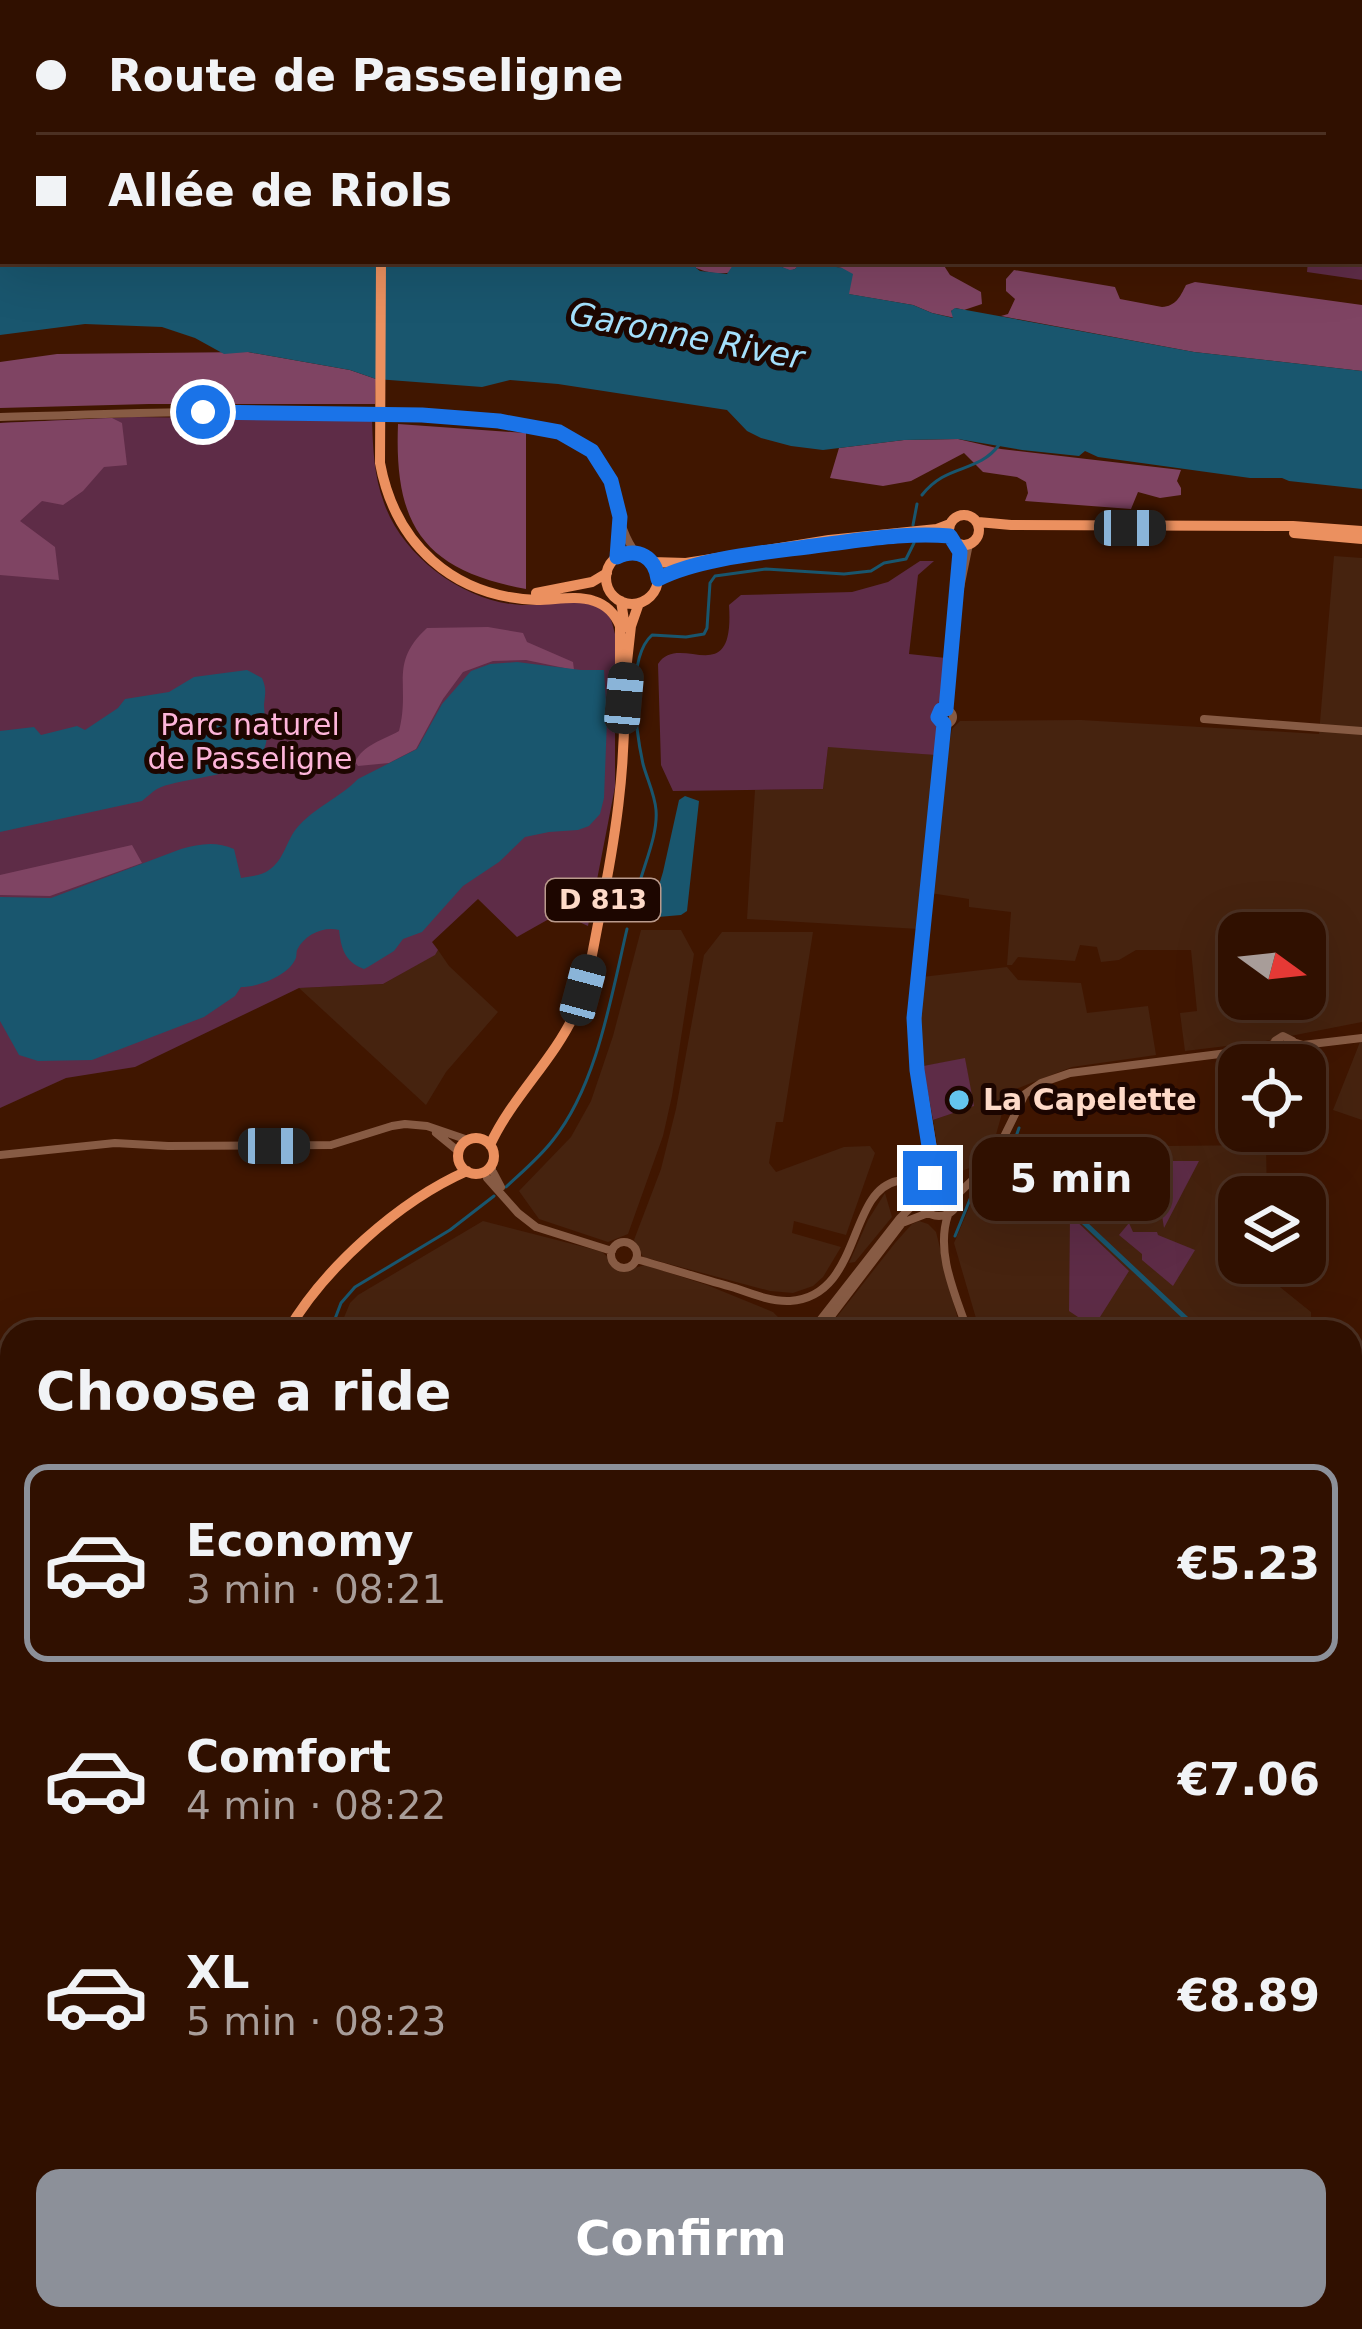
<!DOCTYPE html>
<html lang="en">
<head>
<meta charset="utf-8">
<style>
	body { margin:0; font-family:"DejaVu Sans",sans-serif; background:#3c1e0f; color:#f1f3f6; height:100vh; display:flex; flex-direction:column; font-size:45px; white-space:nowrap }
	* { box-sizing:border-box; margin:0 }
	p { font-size:39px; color:#a89d99 }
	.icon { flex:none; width:66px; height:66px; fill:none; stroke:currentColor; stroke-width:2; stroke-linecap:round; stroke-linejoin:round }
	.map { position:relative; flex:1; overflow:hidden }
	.details { position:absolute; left:0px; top:1320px; width:1362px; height:1011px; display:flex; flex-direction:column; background:#301000; border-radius:36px 36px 0 0; box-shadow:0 12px 48px #0002,0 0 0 3px #4b3022 }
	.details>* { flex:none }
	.top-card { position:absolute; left:0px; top:0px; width:1362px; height:264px; box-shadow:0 12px 48px #0002,0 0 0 3px #4b3022; display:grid; align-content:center; height:264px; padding:0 36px; background:#301000 }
	.needle { width:78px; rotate:105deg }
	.buttons { position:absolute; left:1218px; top:912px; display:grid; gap:24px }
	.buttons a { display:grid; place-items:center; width:108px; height:108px; border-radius:24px; background:#301000; box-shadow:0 12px 48px #0002,0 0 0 3px #4b3022; font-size:60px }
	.end { position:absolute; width:54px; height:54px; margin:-27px; border:15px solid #1a73e8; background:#fff; box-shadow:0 0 0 6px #fff }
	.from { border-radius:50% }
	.bubble { position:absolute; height:84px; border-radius:24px; background:#301000; box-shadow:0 12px 48px #0002,0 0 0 3px #4b3022; font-size:39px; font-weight:800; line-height:84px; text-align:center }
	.car { position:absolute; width:36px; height:72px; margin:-36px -18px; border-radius:15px; box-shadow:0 0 9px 3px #0007; background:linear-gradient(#222 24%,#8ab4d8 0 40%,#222 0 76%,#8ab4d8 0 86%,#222 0) }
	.top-card b { display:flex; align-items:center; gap:42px; height:114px; font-size:45px }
	.top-card b+b { border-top:3px solid #4b3022 }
	.top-card i { width:30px; height:30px; background:#f1f3f6 }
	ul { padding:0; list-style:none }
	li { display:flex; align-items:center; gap:36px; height:198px; margin:0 24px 18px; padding:0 12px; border:6px solid transparent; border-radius:24px }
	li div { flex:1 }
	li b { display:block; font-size:45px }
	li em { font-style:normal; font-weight:800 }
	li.selected { border-color:#8c9099 }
	li>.icon { width:108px; height:108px; stroke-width:1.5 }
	h2 { padding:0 36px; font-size:54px; line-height:144px }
	.action { display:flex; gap:24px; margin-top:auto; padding:24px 36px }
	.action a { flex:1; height:138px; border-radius:24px; background:#8c9099; color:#fff; font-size:48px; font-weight:800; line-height:138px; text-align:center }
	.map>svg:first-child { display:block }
</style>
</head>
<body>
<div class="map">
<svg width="1362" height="2329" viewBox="0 0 1362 2329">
	<rect width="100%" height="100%" fill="#401600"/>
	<path fill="#46230f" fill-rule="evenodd" d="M1334,556L1362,558V1022L1260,1042L1185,1051L1180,1013L1197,1011L1191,950H1136L1119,960L1101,962L1097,947L1080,945L1075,961L1018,957L1012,965H1007L1011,912L969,907V899L930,893L941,790L952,729L960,721L1081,720L1319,734ZM1239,933H1305V999H1239Z
		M828,746L935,755L919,929L747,919L755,790L823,789Z
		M641,930H681L694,954L672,1096L663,1136L628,1234L608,1242L539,1219L519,1191L571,1137L591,1101L613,1036Z
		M722,932H813L783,1122H776L769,1163L776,1172L844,1147L870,1146L875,1153L846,1235L794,1221L792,1233L841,1247L823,1277L813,1286L793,1293L770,1291L643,1257L634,1240L661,1169L676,1109L704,955Z
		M438,950L449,966L498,1012L446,1072L426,1105L299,988L383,984L434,955Z
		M1007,967L1018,980L1081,983L1087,1013L1148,1006L1156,1055L1072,1067L1008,1092L990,1156L978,1165L953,1174H947L941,1166L933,1120L973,1106L965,1059L923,1066L919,1014L922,977Z
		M1362,1037V1120L1333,1110Z
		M1159,1141L1160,1146L1266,1145L1267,1197H1239V1263H1270V1276L1275,1283L1311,1312V1332H980L954,1243L974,1196L995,1181L1017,1150H1070L1071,1144Z
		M885,1193L892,1217L855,1262L849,1263L868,1220Z
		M483,1221L592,1249L602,1252L623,1271L645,1265L707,1285L773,1312L783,1322L787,1332H338L350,1303L358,1295Z
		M919,1221L928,1224L936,1232L961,1332H825L895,1243L912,1224Z
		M1350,1464L1362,1466V1610L1350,1613Z
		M1350,1702H1362V1785L1350,1786Z
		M1110,2319H1248L1240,2329H1121Z"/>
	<path fill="#5e2c47" d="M1359,135H1362V280L1307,272L1308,261H1359Z
		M132,417L372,420C373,449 374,476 384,503C403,557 464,602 521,605C544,606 574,596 596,604C609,609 612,621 615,634V787L588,926L575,920L572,906L517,937L478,899L432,942L438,950L435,955L383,984L299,988L135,1067L66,1078L0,1108V423Z
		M920,561H934L918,575L909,654L946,658L941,699L932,715L938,731L935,755L828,747L823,789L673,791L661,765L658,664C679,630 735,694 729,605L741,595L852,592L888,582Z
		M965,1058L974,1106L933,1120L923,1066Z
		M1131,1161H1199L1164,1228L1160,1203L1151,1201L1153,1192Z
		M1070,1215L1129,1271L1100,1317H1078L1069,1311Z
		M1129,1223L1133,1232H1157L1158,1235L1195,1250L1173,1286L1142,1260V1254L1119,1235Z"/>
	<path fill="#7f4463" d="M695,261H941L950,275L981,292L982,304L964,310L956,308L951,311L955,318L932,313L913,305L848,294L842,268L803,261C800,264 798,267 795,269C787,273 784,266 776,265C748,261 732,283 696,268Z
		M1014,270L1115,287L1120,299L1162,307C1176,306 1180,297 1186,285L1195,282L1362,305V371L1194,352L1001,316L1008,314L1015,299L1006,291V279Z
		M248,352L350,370L376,379L375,404H149L0,408V362L57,354Z
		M112,418L122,423L127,465L104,467L83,491L63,505L42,501L20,521L55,547L59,580L0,575V423Z
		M398,424L526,433V589C423,570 394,525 398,424Z
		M958,439L1001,449L1181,470L1177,481L1181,488V495L1160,498L1138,492L1131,509L1025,501L1028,493L1026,482L1017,477L983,472L964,453L911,481L883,486L830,478L839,448L904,440Z
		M488,627L523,633L527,642L573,662L574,670L526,660L493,661L463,672L443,699L416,749L389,763L358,766L355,762C363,745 383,740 399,731C411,685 388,664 427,628Z
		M132,845L142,863L50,896L0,895V875Z"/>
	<path fill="#19566e" d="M0,247H3V261H695L696,268L700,271L727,274L733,265L774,264L790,270L795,269L802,261L842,268L853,274L849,294L913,305L932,313L953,318L951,311L955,308L1194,352L1362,371V489L1289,481L1282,478H1250L1098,457L1085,451L1079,456L1022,450L958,439L904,440L823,450L791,446L761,438L747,431L727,410L558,384L510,380L482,387L376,379L350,370L248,352L224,354L195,338L162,327L85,324L0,335Z
		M517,662L581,670H604L607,720L604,798L600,814L589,826L578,830L549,832L525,837L499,862L463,886L422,932L403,939L394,951L368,967L364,969C344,962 341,947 339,930C324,926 305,934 297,950C296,954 297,957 295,960C287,976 258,987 241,987L235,996L204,1017L92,1060L38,1061L19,1055L0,1021V897L51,898L181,849C199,844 216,841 234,849L241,878C251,876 261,876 269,870C284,860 286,842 296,829C313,808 341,797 358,779L417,749L442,704L471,671L490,664Z
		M247,670L262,678C267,690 265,693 264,705C264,717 269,731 266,743C259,778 181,776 157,789C152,792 147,797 142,801L0,832V731L34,727L41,735L77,726L85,730L118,708L125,699L169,692L194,677Z
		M685,796L699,801L687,911L681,915L635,919L638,909L653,905L663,872L679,800Z
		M1036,1174L1038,1176L1204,1332H1197L1033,1178Z"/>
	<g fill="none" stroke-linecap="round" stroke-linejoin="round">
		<path stroke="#19566e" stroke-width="3" d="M922,495C947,463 977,474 999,445
			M913,525L917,504
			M639,885C645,862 658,834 656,810C655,795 647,779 643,764C636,732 626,658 652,635L686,637L704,634L707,628L710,583L715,576L766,569L844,574L871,571L884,563L906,559L914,543
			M629,919L637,890
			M506,1187C522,1172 540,1157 553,1140C597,1085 611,997 627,929
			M955,1236L973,1192L999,1177L1006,1165L1019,1128
			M330,1332L341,1303L355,1287L450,1230L494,1196
			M202,2319V2329"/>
		<path stroke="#875b44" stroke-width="8" d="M0,417C67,416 134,412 201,412C249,412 298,415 346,415C405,416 543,409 587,447C620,475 611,521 636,553
			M956,543L960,552L959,566
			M617,557L620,524
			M946,709L957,603L969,544
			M939 717a7 7 0 1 1 14 0a7 7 0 1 1-14 0Z
			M1204,719L1362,731
			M944,724L923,926L917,1023L920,1071L931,1136L936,1165L945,1177
			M1293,1042L1303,1045L1362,1038
			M1275,1052V1041L1283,1036L1293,1041V1051
			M1275,1052L1286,1057L1298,1048
			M436,1133L458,1151
			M0,1155L115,1143L168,1146L331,1145L392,1126L405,1124L427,1126L468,1140
			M492,1162V1170L501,1187
			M919 1196a20 20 0 1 1 40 0a20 20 0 1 1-40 0Z
			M487,1178L518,1213L536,1227L612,1251
			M930,1178L931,1158
			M959,1193L992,1161L1025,1094L1041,1083L1070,1073L1251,1050L1273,1044
			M948,1215C935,1253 956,1296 968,1332
			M611 1255a13 13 0 1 1 26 0a13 13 0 1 1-26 0Z
			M636,1259C669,1268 702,1279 735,1288C752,1294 772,1302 790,1301C862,1296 847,1192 897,1181C905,1179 916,1182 925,1182
			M811,1332L900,1218L919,1199
			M819,1332L902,1223L928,1213
			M1350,1616L1362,1614
			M1350,2186L1362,2192
			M320,2329L327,2319"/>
		<path stroke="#eb905f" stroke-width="10" d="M355,0L356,3
			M381,261L380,463C395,544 453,597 537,600C556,600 576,595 594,601C607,605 615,614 620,626V688L624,698
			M949 530a15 15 0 1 1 30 0a15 15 0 1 1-30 0Z
			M978,522L1011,525L1293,526L1362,531
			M1294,533L1362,539
			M606 578a26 26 0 1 1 52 0a26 26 0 1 1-52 0Z
			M652,562L686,563L829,540L937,529L950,524
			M658,579L688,568
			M536,593L592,582L607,573
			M621,601L625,627
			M626,671L631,626L639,603
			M458 1156a18 18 0 1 1 36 0a18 18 0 1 1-36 0Z
			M490,1145C512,1097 553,1061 575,1013C589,982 593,947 600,914C615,841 626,769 624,694
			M287,1332C324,1268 399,1201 467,1171
			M1350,1695L1362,1696
			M0,1787L12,1780
			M178,2329L179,2319"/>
	</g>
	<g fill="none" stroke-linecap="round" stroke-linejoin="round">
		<path stroke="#1a73e8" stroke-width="15" d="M203,412L422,415L499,421L559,432L592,451L611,481L620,517L617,557C638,547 655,557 658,579C701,557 772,552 821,545C863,540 907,532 950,536L960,552L946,709L941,710L938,717L944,724L914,1018L917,1070L932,1165L930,1178"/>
	</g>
	<circle fill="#64c5ee" stroke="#1d0600" stroke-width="4.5" cx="959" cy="1100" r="12"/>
	<g text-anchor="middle" stroke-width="10" stroke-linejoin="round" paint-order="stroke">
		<rect fill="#1d0600" stroke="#ba9a8c" stroke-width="3" x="546" y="879" width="114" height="42" rx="9"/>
		<g font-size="27" font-weight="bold" fill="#fedac8">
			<text x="603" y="909">D 813</text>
		</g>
		<g font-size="30" fill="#feb5d9" stroke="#1d0600">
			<text x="250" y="735">Parc naturel<tspan x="250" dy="34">de Passeligne</tspan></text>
		</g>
		<g font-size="30" font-weight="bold" fill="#fedac8" stroke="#1d0600" text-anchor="start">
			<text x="983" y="1110">La Capelette</text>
		</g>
		<g font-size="33" font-style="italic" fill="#a4e0fc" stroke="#1d0600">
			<text transform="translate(687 335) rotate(11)" y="12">Garonne River</text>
		</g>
	</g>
</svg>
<div class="buttons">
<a><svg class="needle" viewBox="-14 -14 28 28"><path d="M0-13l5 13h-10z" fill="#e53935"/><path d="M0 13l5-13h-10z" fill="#a89d99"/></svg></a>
<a><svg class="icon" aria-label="locate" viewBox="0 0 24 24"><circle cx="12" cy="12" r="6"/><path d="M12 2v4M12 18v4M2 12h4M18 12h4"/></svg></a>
<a><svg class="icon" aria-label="layers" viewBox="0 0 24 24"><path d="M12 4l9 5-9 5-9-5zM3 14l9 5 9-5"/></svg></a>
</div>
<i class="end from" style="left:203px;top:412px"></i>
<i class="end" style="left:930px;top:1178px"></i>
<div class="bubble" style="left:972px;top:1137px;width:198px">5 min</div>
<i class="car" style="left:1130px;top:528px;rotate:90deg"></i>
<i class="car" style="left:624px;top:698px;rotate:5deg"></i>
<i class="car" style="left:583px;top:990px;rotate:15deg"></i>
<i class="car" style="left:274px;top:1146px;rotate:90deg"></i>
<div class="top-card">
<b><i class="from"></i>Route de Passeligne</b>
<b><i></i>Allée de Riols</b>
</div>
<section class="details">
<h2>Choose a ride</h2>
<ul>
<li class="selected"><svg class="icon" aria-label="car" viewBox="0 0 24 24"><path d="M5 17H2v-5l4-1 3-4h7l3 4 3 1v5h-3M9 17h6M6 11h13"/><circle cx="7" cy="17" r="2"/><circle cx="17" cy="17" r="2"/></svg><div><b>Economy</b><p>3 min · 08:21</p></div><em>€5.23</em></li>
<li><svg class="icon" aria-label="car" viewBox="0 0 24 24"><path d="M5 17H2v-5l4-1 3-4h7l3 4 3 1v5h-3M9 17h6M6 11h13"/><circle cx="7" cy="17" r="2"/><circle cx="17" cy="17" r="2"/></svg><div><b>Comfort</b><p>4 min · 08:22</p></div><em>€7.06</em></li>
<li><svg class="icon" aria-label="car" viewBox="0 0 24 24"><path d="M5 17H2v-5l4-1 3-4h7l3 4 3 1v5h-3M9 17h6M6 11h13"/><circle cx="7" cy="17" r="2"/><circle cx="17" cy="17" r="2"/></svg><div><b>XL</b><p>5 min · 08:23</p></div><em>€8.89</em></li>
</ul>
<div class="action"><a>Confirm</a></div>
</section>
</div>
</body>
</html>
